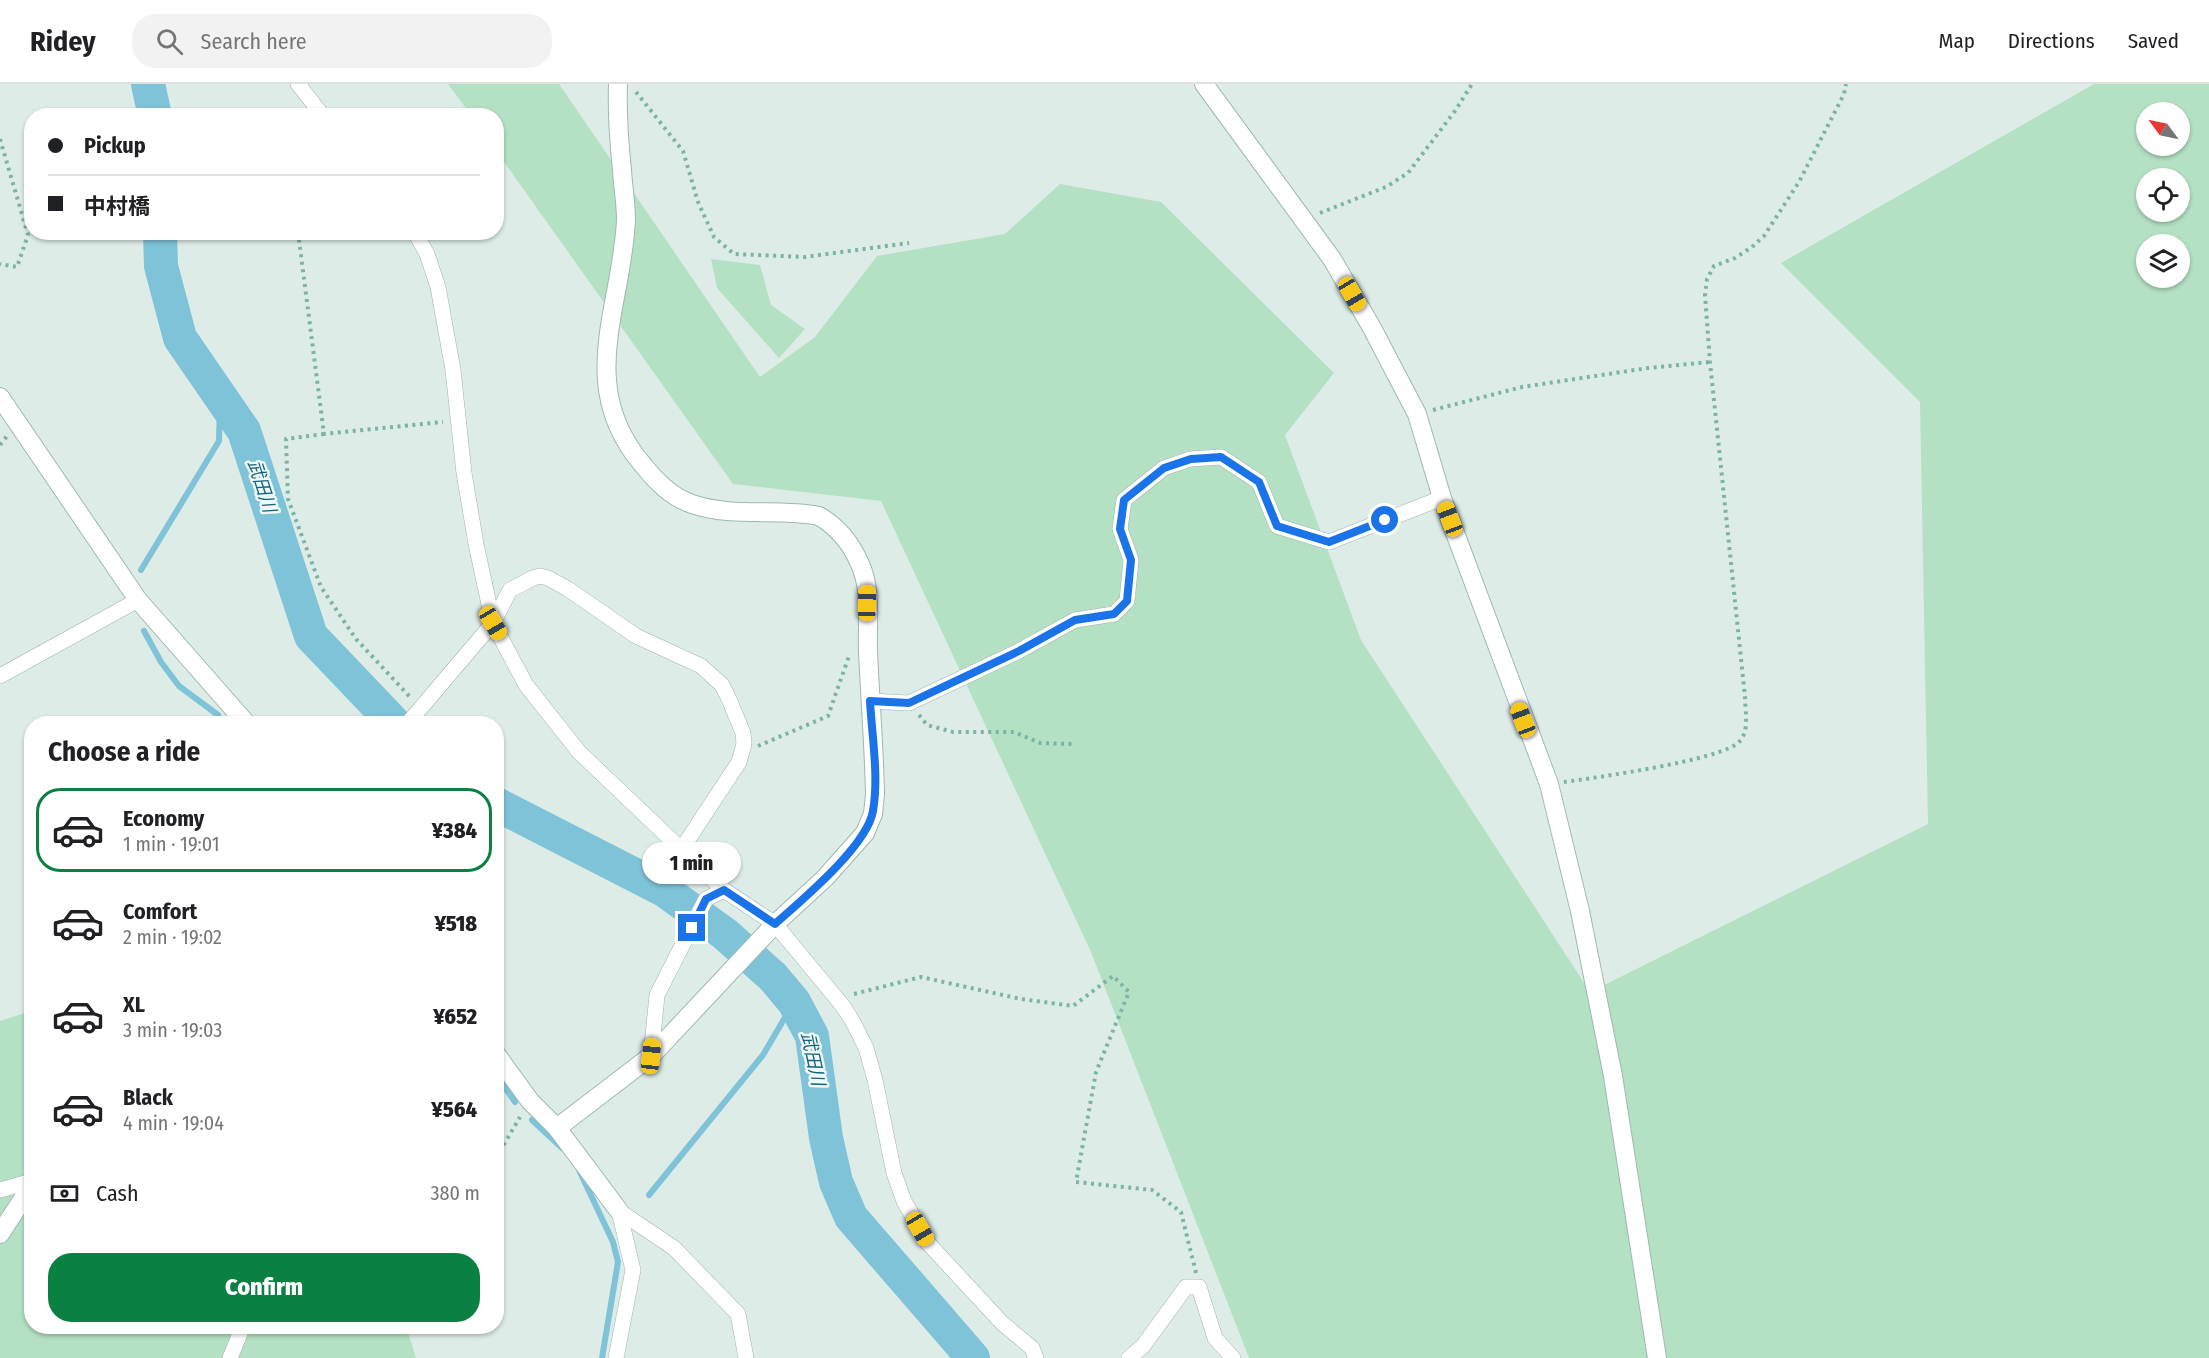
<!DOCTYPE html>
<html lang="en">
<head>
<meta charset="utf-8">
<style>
	body { margin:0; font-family:"Fira Sans Condensed","Noto Sans JP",sans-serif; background:#f2f2f2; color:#202124; height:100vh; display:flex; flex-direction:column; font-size:22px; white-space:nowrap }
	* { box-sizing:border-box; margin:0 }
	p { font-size:20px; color:#757577 }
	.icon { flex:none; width:33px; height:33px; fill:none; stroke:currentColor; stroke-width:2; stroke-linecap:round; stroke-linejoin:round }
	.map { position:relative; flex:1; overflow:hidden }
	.sheet { position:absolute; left:24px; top:632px; width:480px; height:618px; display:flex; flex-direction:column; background:#fff; border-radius:24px; box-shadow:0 2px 4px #0004 }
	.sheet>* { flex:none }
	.hud { position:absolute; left:24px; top:24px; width:480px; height:132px; border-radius:24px; box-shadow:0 2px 4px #0004; display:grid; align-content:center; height:132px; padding:0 24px; background:#fff }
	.needle { width:39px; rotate:303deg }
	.fabs { position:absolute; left:2136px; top:18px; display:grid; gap:12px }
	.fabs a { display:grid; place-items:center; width:54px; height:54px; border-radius:50%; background:#fff; box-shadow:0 2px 4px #0004; font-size:30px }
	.end { position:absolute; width:27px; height:27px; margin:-14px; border:8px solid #1a73e8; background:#fff; box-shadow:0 0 0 3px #fff }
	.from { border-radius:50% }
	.bubble { position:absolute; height:42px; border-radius:21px; background:#fff; box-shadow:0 2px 4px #0004; font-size:20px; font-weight:800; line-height:42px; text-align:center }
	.car { position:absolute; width:18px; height:36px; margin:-18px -9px; border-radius:8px; box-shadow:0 0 4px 2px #0007; background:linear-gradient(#f5c518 24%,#345 0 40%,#f5c518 0 76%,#345 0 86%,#f5c518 0) }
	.hud b { display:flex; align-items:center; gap:21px; height:57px; font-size:22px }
	.hud b+b { border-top:2px solid #e0e0e0 }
	.hud i { width:15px; height:15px; background:#202124 }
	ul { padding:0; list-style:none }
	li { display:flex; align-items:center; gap:18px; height:84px; margin:0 12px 9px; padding:0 12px; border:3px solid transparent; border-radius:24px }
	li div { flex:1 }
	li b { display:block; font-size:22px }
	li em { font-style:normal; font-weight:800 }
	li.selected { border-color:#0b8043 }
	li>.icon { width:54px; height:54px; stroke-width:1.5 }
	h2 { padding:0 24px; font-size:27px; line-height:72px }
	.pay { display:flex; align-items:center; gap:15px; height:66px; padding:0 24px; font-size:22px }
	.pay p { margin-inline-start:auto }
	.primary-button { display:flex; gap:12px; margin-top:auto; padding:12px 24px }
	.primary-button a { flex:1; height:69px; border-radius:24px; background:#0b8043; color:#fff; font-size:24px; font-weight:800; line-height:69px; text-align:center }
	header { display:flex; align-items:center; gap:36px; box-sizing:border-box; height:84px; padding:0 30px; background:#fff; border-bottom:2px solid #e0e0e0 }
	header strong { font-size:28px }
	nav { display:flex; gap:33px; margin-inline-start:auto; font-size:21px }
	.search { width:420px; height:54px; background:#f2f2f2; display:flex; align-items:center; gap:15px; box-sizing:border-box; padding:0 21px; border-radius:24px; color:#757577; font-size:22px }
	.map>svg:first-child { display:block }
</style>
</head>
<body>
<header>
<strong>Ridey</strong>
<div class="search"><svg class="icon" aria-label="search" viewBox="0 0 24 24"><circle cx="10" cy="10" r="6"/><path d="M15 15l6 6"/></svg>Search here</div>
<nav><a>Map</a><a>Directions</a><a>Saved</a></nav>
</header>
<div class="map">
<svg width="2209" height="1274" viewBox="0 0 2209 1274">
	<rect width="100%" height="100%" fill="#deece7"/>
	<path fill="#b4e0c4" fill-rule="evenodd" d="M448,0H559L760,293L815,253L877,172L1005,150L1060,100L1161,118L1334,289L1285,351L1361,556L1590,908L1928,740L1920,318L1781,179L2094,0H2209V1274H1249L1091,868L881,417L733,400L497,68L496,32L471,31ZM2146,28H2180V62H2146ZM2146,94H2180V128H2146ZM2146,160H2180V194H2146Z
		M711,175L760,181L771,221L805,245L779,274L717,204Z
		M31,927L32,1242H406L416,1274H0V937Z"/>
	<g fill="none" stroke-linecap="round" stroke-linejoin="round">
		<path stroke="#7fc3d8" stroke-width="6" d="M141,486L219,357L220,313
			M144,547L161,578L179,602L218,631
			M496,991L515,1018
			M532,1036L562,1064
			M579,1086L613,1158L618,1178L602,1274
			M649,1111L763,971L794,918"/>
		<path stroke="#7fc3d8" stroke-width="34" d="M148,0L155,32
			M160,148L161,182L180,254L244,347L311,552L394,639
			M496,720L664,806L725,850L773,893L794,918L812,952L826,1054L836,1098L851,1133L973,1274"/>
		<defs>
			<path id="street" d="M298,0L323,32
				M415,148L427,170L438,203L453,286L464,389L476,460L493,539L526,601L579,668L622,709L724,806L775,840L842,921L852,936L866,964L875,996L894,1089L904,1117L928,1159L1002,1239L1032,1264L1036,1274
				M0,592L138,516
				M870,617L909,619L1019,567L1075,536L1114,530L1127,517L1131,476L1120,445L1124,416L1164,384L1190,375L1221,373L1259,398L1277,442L1329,458L1442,414
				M408,639L493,539L510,506L533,494L540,492L548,494L568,505L636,552L701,582L722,601L729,615L743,649L744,660L739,678L681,766
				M651,972L657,911L706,815L724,806
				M0,1106L32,1097
				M619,1127L674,1164L738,1230L746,1274
				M230,1274L243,1242
				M616,1274L633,1186L619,1127
				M1129,1274L1143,1262L1186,1203H1199L1215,1254L1233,1274"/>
			<path id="secondary" d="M1204,0L1332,175L1372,244L1417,330L1442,414L1549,700L1580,827L1613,992L1657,1274
				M0,313L138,516L246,639
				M496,970L530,1017L557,1044L619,1127
				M557,1044L651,972L775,840L825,794L865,749L873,730L875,710C874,662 870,614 868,567C867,539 872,506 860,480C851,459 838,443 819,432C777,424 733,434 692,420C671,413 656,397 643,381C575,302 622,224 626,136C626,119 623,103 622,86C619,58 617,29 618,0
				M0,1150L32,1101"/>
		</defs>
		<use href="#street" stroke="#a1b4af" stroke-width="16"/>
		<use href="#secondary" stroke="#9cb9b1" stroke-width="20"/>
		<path stroke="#7bb4a7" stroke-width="4" stroke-dasharray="3 4.5" stroke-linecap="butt" d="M636,8L683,67L698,118L714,153L734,170L805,173L909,159
			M0,55L28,151L17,183L0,180
			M1320,129L1386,103L1408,89L1455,27L1472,0
			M298,148L324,350L443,338
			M1433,326L1522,303L1648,284L1710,278
			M324,350L286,355L288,415L321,503L356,555L410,613
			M0,361L7,352
			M919,631L927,641L953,648H1014L1040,659L1073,660
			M758,662L828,632L849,572
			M1564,698C1594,694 1722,676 1739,658C1750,647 1745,627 1745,613L1710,278L1705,211L1707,195L1714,182L1735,174L1752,163L1764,152L1799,98L1844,10L1846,0
			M854,910L921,893L1021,915L1073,922L1113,892L1129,908L1096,988L1076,1098L1152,1106L1181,1128L1196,1189
			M496,1074L520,1033"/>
		<use href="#street" stroke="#fff" stroke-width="15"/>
		<use href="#secondary" stroke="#fff" stroke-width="18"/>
	</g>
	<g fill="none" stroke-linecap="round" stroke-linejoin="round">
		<path stroke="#1a73e8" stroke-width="8" d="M692,844L706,815L724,806L775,840C802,816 867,762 873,727C879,692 872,653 870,617L909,619L1019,567L1075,536L1114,530L1127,517L1131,476L1120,445L1124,416L1164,384L1191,375L1221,373L1259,398L1277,442L1329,458L1385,436"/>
	</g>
	<g text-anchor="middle" stroke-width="5" stroke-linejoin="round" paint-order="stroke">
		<g font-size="18" font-style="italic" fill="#116481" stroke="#eff8f5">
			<text transform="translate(262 402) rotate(72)" y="6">武田川</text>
			<text transform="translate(813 975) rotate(78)" y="6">武田川</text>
		</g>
	</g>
</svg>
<div class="fabs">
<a><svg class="needle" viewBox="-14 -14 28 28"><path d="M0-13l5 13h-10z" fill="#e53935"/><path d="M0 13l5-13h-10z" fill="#757577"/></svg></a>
<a><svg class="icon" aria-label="locate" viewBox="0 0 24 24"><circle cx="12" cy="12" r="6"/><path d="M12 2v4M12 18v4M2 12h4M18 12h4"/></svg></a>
<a><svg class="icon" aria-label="layers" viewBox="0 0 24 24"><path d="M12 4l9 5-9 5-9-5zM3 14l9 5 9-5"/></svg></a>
</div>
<i class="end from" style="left:1385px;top:436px"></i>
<i class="end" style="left:692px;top:844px"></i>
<div class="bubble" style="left:642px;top:758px;width:99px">1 min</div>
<i class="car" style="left:1352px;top:210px;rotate:150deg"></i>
<i class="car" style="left:1450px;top:435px;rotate:339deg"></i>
<i class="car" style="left:867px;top:519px;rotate:1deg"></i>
<i class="car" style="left:493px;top:539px;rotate:150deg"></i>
<i class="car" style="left:1523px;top:636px;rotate:339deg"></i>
<i class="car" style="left:651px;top:972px;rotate:6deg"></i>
<i class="car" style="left:920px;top:1145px;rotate:150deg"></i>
<div class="hud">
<b><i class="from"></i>Pickup</b>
<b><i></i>中村橋</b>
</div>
<section class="sheet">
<h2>Choose a ride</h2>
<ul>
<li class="selected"><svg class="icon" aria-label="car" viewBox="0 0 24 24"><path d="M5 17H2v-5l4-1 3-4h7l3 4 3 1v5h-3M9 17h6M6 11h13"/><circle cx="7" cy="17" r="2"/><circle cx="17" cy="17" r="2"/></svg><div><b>Economy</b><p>1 min · 19:01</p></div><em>¥384</em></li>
<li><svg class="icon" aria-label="car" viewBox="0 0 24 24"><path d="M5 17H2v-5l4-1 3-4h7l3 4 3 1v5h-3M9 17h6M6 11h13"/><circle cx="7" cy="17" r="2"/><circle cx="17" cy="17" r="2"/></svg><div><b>Comfort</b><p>2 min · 19:02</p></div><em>¥518</em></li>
<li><svg class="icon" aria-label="car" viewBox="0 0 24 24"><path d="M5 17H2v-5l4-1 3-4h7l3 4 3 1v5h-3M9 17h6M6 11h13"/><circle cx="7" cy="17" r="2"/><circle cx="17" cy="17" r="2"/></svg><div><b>XL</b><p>3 min · 19:03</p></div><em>¥652</em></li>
<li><svg class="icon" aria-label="car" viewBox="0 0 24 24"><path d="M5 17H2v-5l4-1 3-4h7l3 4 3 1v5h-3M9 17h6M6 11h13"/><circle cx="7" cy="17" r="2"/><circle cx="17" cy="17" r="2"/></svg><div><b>Black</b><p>4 min · 19:04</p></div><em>¥564</em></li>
</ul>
<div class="pay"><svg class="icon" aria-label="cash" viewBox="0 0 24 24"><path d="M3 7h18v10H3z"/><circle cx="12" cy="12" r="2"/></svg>Cash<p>380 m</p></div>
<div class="primary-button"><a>Confirm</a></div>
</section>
</div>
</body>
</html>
